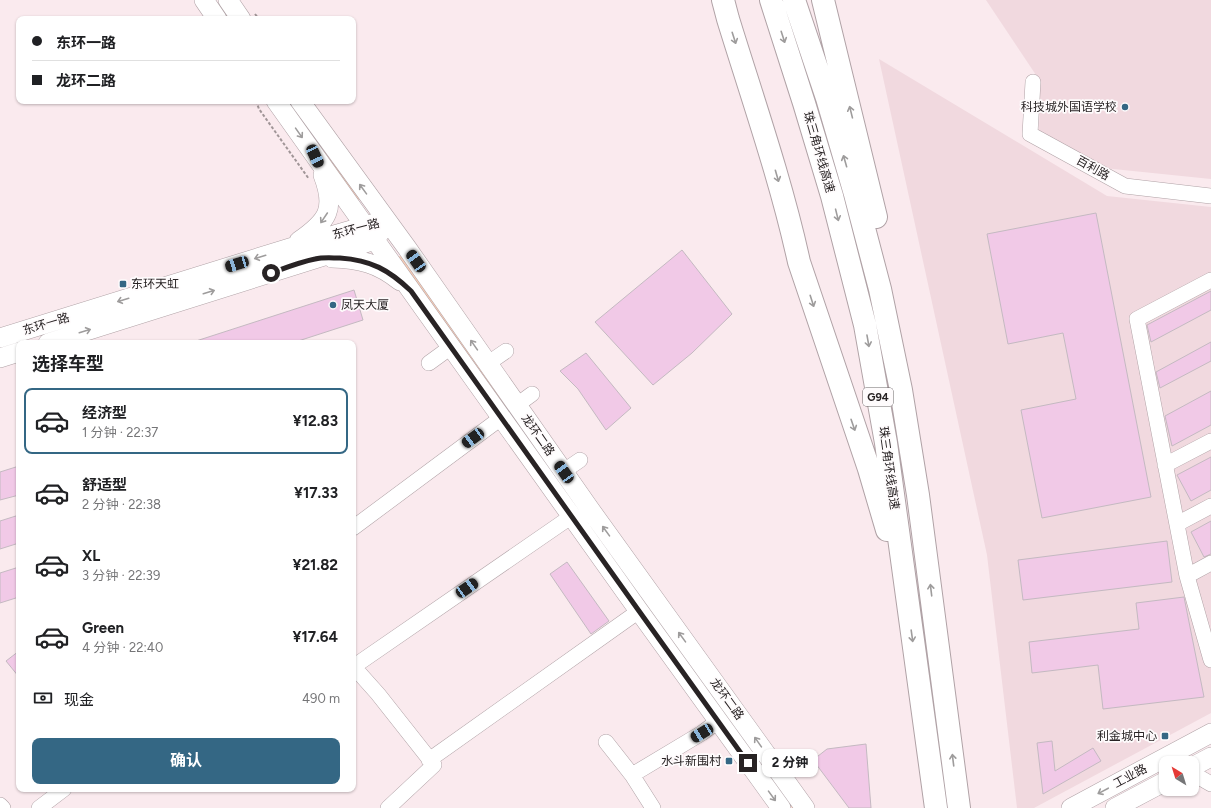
<!DOCTYPE html>
<html lang="zh">
<head>
<meta charset="utf-8">
<style>
	body { margin:0; font-family:Figtree,"Noto Sans SC",sans-serif; background:#f6f6f6; color:#202124; height:100vh; display:flex; flex-direction:column; font-size:15px; white-space:nowrap }
	* { box-sizing:border-box; margin:0 }
	p { font-size:13px; color:#757577 }
	.icon { flex:none; width:22px; height:22px; fill:none; stroke:currentColor; stroke-width:2; stroke-linecap:round; stroke-linejoin:round }
	.map { position:relative; flex:1; overflow:hidden }
	.side { position:absolute; left:16px; top:340px; width:340px; height:452px; display:flex; flex-direction:column; background:#fff; border-radius:8px; box-shadow:0 1px 3px #0004 }
	.side>* { flex:none }
	.top-card { position:absolute; left:16px; top:16px; width:340px; height:88px; border-radius:8px; box-shadow:0 1px 3px #0004; display:grid; align-content:center; height:88px; padding:0 16px; background:#fff }
	.needle { width:26px; rotate:322deg }
	.fabs { position:absolute; left:1159px; top:756px; display:grid; gap:8px }
	.fabs a { display:grid; place-items:center; width:40px; height:40px; border-radius:8px; background:#fff; box-shadow:0 1px 3px #0004; font-size:20px }
	.end { position:absolute; width:18px; height:18px; margin:-9px; border:5px solid #282324; background:#fff; box-shadow:0 0 0 2px #fff }
	.from { border-radius:50% }
	.bubble { position:absolute; height:28px; border-radius:8px; background:#fff; box-shadow:0 1px 3px #0004; font-size:13px; font-weight:700; line-height:28px; text-align:center }
	.car { position:absolute; width:12px; height:24px; margin:-12px -6px; border-radius:5px; box-shadow:0 0 3px 1px #0007; background:linear-gradient(#222 24%,#8ab4d8 0 40%,#222 0 76%,#8ab4d8 0 86%,#222 0) }
	.top-card b { display:flex; align-items:center; gap:14px; height:38px; font-size:15px }
	.top-card b+b { border-top:1px solid #e0e0e0 }
	.top-card i { width:10px; height:10px; background:#202124 }
	ul { padding:0; list-style:none }
	li { display:flex; align-items:center; gap:12px; height:66px; margin:0 8px 6px; padding:0 8px; border:2px solid transparent; border-radius:8px }
	li div { flex:1 }
	li b { display:block; font-size:15px }
	li em { font-style:normal; font-weight:700 }
	li.active { border-color:#346784 }
	li>.icon { width:36px; height:36px; stroke-width:1.5 }
	h2 { padding:0 16px; font-size:18px; line-height:48px }
	.pay { display:flex; align-items:center; gap:10px; height:44px; padding:0 16px; font-size:15px }
	.pay p { margin-inline-start:auto }
	.primary-button { display:flex; gap:8px; margin-top:auto; padding:8px 16px }
	.primary-button a { flex:1; height:46px; border-radius:8px; background:#346784; color:#fff; font-size:16px; font-weight:700; line-height:46px; text-align:center }
	.map>svg:first-child { display:block }
</style>
</head>
<body>
<div class="map">
<svg width="1211" height="808" viewBox="0 0 1211 808">
	<rect width="100%" height="100%" fill="#faeaee"/>
	<path fill="#f1d9df" d="M986,0H1211V179L1084,166L1039,133L1040,81Z
		M879,59L1107,196L1211,207V713L1034,808H1017L987,555Z"/>
	<path fill="#f6ccb6" d="M285,101H290L360,199L356,201Z
		M401,256L795,808H792L770,778L396,257Z"/>
	<path fill="#f1c9e7" stroke="#c4b9c1" d="M1096,213L1151,497L1042,518L1021,410L1076,399L1063,333L1008,344L987,234Z
		M682,250L732,314L692,353L653,385L595,322Z
		M354,290L363,320L292,343H196V341Z
		M1211,291V310L1151,342L1147,325Z
		M1211,342V361L1160,388L1156,372Z
		M586,353L631,408L606,430L578,389L560,371Z
		M1211,391V425L1172,446L1165,416Z
		M1211,457V490L1191,501L1177,475Z
		M19,466V495L0,500V472Z
		M19,515V543L0,549V521Z
		M1211,521V554L1204,557L1191,532Z
		M1167,541L1172,582L1023,600L1018,560Z
		M567,562L609,621L591,634L550,574Z
		M19,567V597L0,603V573Z
		M1184,597L1204,697L1103,709L1098,665L1032,673L1029,642L1139,629L1136,603Z
		M19,651V677L6,661Z
		M1052,741L1055,771L1093,748L1101,761L1043,794L1037,743Z
		M866,744L871,808H849L813,760L827,749Z"/>
	<g fill="none" stroke-linecap="round" stroke-linejoin="round">
		<defs>
			<path id="minor" d="M1033,82L1030,134L1125,186L1211,196
				M1211,280L1137,319L1187,576L1211,660
				M429,363L451,347
				M487,364L506,351
				M517,405L532,394
				M1165,465L1211,441
				M564,471L580,460
				M1177,524L1211,506
				M353,528L501,418
				M1187,576L1211,563
				M353,666L378,694L434,765L388,808
				M353,667L572,516
				M606,742L632,775L653,808
				M429,760L639,611
				M1192,773L1211,784
				M632,775L702,733L718,721
				M0,805L3,808
				M39,808L64,789"/>
			<path id="major" d="M204,0L217,19
				M228,0L241,19
				M276,101L639,611L781,808
				M300,101L407,248L589,508L805,808
				M299,241C328,221 336,209 323,175
				M332,258C360,259 378,263 400,281
				M0,338L296,246L375,223
				M48,343L375,240L381,231
				M0,358L19,352
				M1192,767L1211,757
				M1071,808L1211,733
				M1115,808L1166,781"/>
			<path id="highway" d="M723,0L728,19C753,100 781,180 799,262L869,469L887,530
				M771,0L804,103L832,196L865,325L886,443L936,808
				M794,0L827,98L855,194L880,289L901,390L918,495L959,808
				M823,0L876,217"/>
		</defs>
		<use href="#minor" stroke="#b0a2a6" stroke-width="16"/>
		<use href="#major" stroke="#b0a2a6" stroke-width="20"/>
		<use href="#highway" stroke="#b0a2a6" stroke-width="24"/>
		<path stroke="#a09597" stroke-width="2" stroke-dasharray="3 2" stroke-linecap="butt" d="M255,14L259,19
			M256,101L259,109L309,179"/>
		<use href="#minor" stroke="#fff" stroke-width="15"/>
		<use href="#major" stroke="#fff" stroke-width="19"/>
		<use href="#highway" stroke="#fff" stroke-width="22"/>
	</g>
	<defs><path id="oneway-shaft" d="M-6 0H5M1.5-3L5.5 0L1.5 3" fill="none" stroke-width="1.6" stroke-linecap="round" stroke-linejoin="round"/></defs>
	<g stroke="#9e9c9c">
		<use href="#oneway-shaft" transform="translate(783 37) rotate(72)"/>
		<use href="#oneway-shaft" transform="translate(734 38) rotate(72)"/>
		<use href="#oneway-shaft" transform="translate(851 112) rotate(-104)"/>
		<use href="#oneway-shaft" transform="translate(299 133) rotate(55)"/>
		<use href="#oneway-shaft" transform="translate(845 161) rotate(-106)"/>
		<use href="#oneway-shaft" transform="translate(777 176) rotate(74)"/>
		<use href="#oneway-shaft" transform="translate(363 189) rotate(-126)"/>
		<use href="#oneway-shaft" transform="translate(837 215) rotate(76)"/>
		<use href="#oneway-shaft" transform="translate(324 218) rotate(124)"/>
		<use href="#oneway-shaft" transform="translate(260 257) rotate(163)"/>
		<use href="#oneway-shaft" transform="translate(209 292) rotate(-17)"/>
		<use href="#oneway-shaft" transform="translate(123 300) rotate(163)"/>
		<use href="#oneway-shaft" transform="translate(812 301) rotate(72)"/>
		<use href="#oneway-shaft" transform="translate(85 331) rotate(-17)"/>
		<use href="#oneway-shaft" transform="translate(868 341) rotate(80)"/>
		<use href="#oneway-shaft" transform="translate(474 345) rotate(-125)"/>
		<use href="#oneway-shaft" transform="translate(853 425) rotate(71)"/>
		<use href="#oneway-shaft" transform="translate(606 531) rotate(-126)"/>
		<use href="#oneway-shaft" transform="translate(931 590) rotate(-97)"/>
		<use href="#oneway-shaft" transform="translate(912 636) rotate(82)"/>
		<use href="#oneway-shaft" transform="translate(682 637) rotate(-126)"/>
		<use href="#oneway-shaft" transform="translate(758 742) rotate(-125)"/>
		<use href="#oneway-shaft" transform="translate(953 760) rotate(-97)"/>
		<use href="#oneway-shaft" transform="translate(1103 791) rotate(152)"/>
		<use href="#oneway-shaft" transform="translate(772 796) rotate(54)"/>
	</g>
	<g fill="none" stroke-linecap="round" stroke-linejoin="round">
		<path stroke="#282324" stroke-width="5" d="M271,273C285,268 300,262 315,259C323,257 332,258 340,258C371,260 389,270 411,291L639,611L748,763"/>
	</g>
	<g fill="#346784" stroke="#fefbfc" stroke-width="1.5">
		<circle cx="1125" cy="107" r="4"/>
		<rect x="119" y="280" width="8" height="8" rx="2"/>
		<circle cx="333" cy="305" r="4"/>
		<rect x="1161" y="732" width="8" height="8" rx="2"/>
		<rect x="725" y="757" width="8" height="8" rx="2"/>
	</g>
	<g text-anchor="middle" stroke-width="3.5" stroke-linejoin="round" paint-order="stroke">
		<rect fill="#fefbfc" stroke="#686465" stroke-width="1" x="863" y="388" width="30" height="18" rx="3"/>
		<g font-size="11" font-weight="bold" fill="#282324">
			<text x="878" y="401">G94</text>
		</g>
		<g font-size="12" fill="#282324" stroke="#fefbfc" text-anchor="end">
			<text x="1117" y="111">科技城外国语学校</text>
			<text x="131" y="288" text-anchor="start">东环天虹</text>
			<text x="341" y="309" text-anchor="start">凤天大厦</text>
			<text x="1157" y="740">利金城中心</text>
			<text x="721" y="765">水斗新围村</text>
		</g>
		<g font-size="12" fill="#282324" stroke="#fefbfc">
			<text transform="translate(819 152) rotate(74)" y="4">珠三角环线高速</text>
			<text transform="translate(1093 168) rotate(29)" y="4">百利路</text>
			<text transform="translate(356 229) rotate(-15)" y="4">东环一路</text>
			<text transform="translate(46 324) rotate(-17)" y="4">东环一路</text>
			<text transform="translate(538 435) rotate(55)" y="4">龙环二路</text>
			<text transform="translate(889 468) rotate(82)" y="4">珠三角环线高速</text>
			<text transform="translate(727 699) rotate(54)" y="4">龙环二路</text>
			<text transform="translate(1130 776) rotate(-28)" y="4">工业路</text>
		</g>
	</g>
</svg>
<div class="fabs">
<a><svg class="needle" viewBox="-14 -14 28 28"><path d="M0-13l5 13h-10z" fill="#e53935"/><path d="M0 13l5-13h-10z" fill="#757577"/></svg></a>
</div>
<i class="end from" style="left:271px;top:273px"></i>
<i class="end" style="left:748px;top:763px"></i>
<div class="bubble" style="left:762px;top:749px;width:56px">2 分钟</div>
<i class="car" style="left:315px;top:156px;rotate:155deg"></i>
<i class="car" style="left:416px;top:261px;rotate:325deg"></i>
<i class="car" style="left:237px;top:264px;rotate:253deg"></i>
<i class="car" style="left:473px;top:438px;rotate:234deg"></i>
<i class="car" style="left:564px;top:472px;rotate:325deg"></i>
<i class="car" style="left:467px;top:588px;rotate:55deg"></i>
<i class="car" style="left:702px;top:733px;rotate:239deg"></i>
<div class="top-card">
<b><i class="from"></i>东环一路</b>
<b><i></i>龙环二路</b>
</div>
<section class="side">
<h2>选择车型</h2>
<ul>
<li class="active"><svg class="icon" aria-label="car" viewBox="0 0 24 24"><path d="M5 17H2v-5l4-1 3-4h7l3 4 3 1v5h-3M9 17h6M6 11h13"/><circle cx="7" cy="17" r="2"/><circle cx="17" cy="17" r="2"/></svg><div><b>经济型</b><p>1 分钟 · 22:37</p></div><em>¥12.83</em></li>
<li><svg class="icon" aria-label="car" viewBox="0 0 24 24"><path d="M5 17H2v-5l4-1 3-4h7l3 4 3 1v5h-3M9 17h6M6 11h13"/><circle cx="7" cy="17" r="2"/><circle cx="17" cy="17" r="2"/></svg><div><b>舒适型</b><p>2 分钟 · 22:38</p></div><em>¥17.33</em></li>
<li><svg class="icon" aria-label="car" viewBox="0 0 24 24"><path d="M5 17H2v-5l4-1 3-4h7l3 4 3 1v5h-3M9 17h6M6 11h13"/><circle cx="7" cy="17" r="2"/><circle cx="17" cy="17" r="2"/></svg><div><b>XL</b><p>3 分钟 · 22:39</p></div><em>¥21.82</em></li>
<li><svg class="icon" aria-label="car" viewBox="0 0 24 24"><path d="M5 17H2v-5l4-1 3-4h7l3 4 3 1v5h-3M9 17h6M6 11h13"/><circle cx="7" cy="17" r="2"/><circle cx="17" cy="17" r="2"/></svg><div><b>Green</b><p>4 分钟 · 22:40</p></div><em>¥17.64</em></li>
</ul>
<div class="pay"><svg class="icon" aria-label="cash" viewBox="0 0 24 24"><path d="M3 7h18v10H3z"/><circle cx="12" cy="12" r="2"/></svg>现金<p>490 m</p></div>
<div class="primary-button"><a>确认</a></div>
</section>
</div>
</body>
</html>
